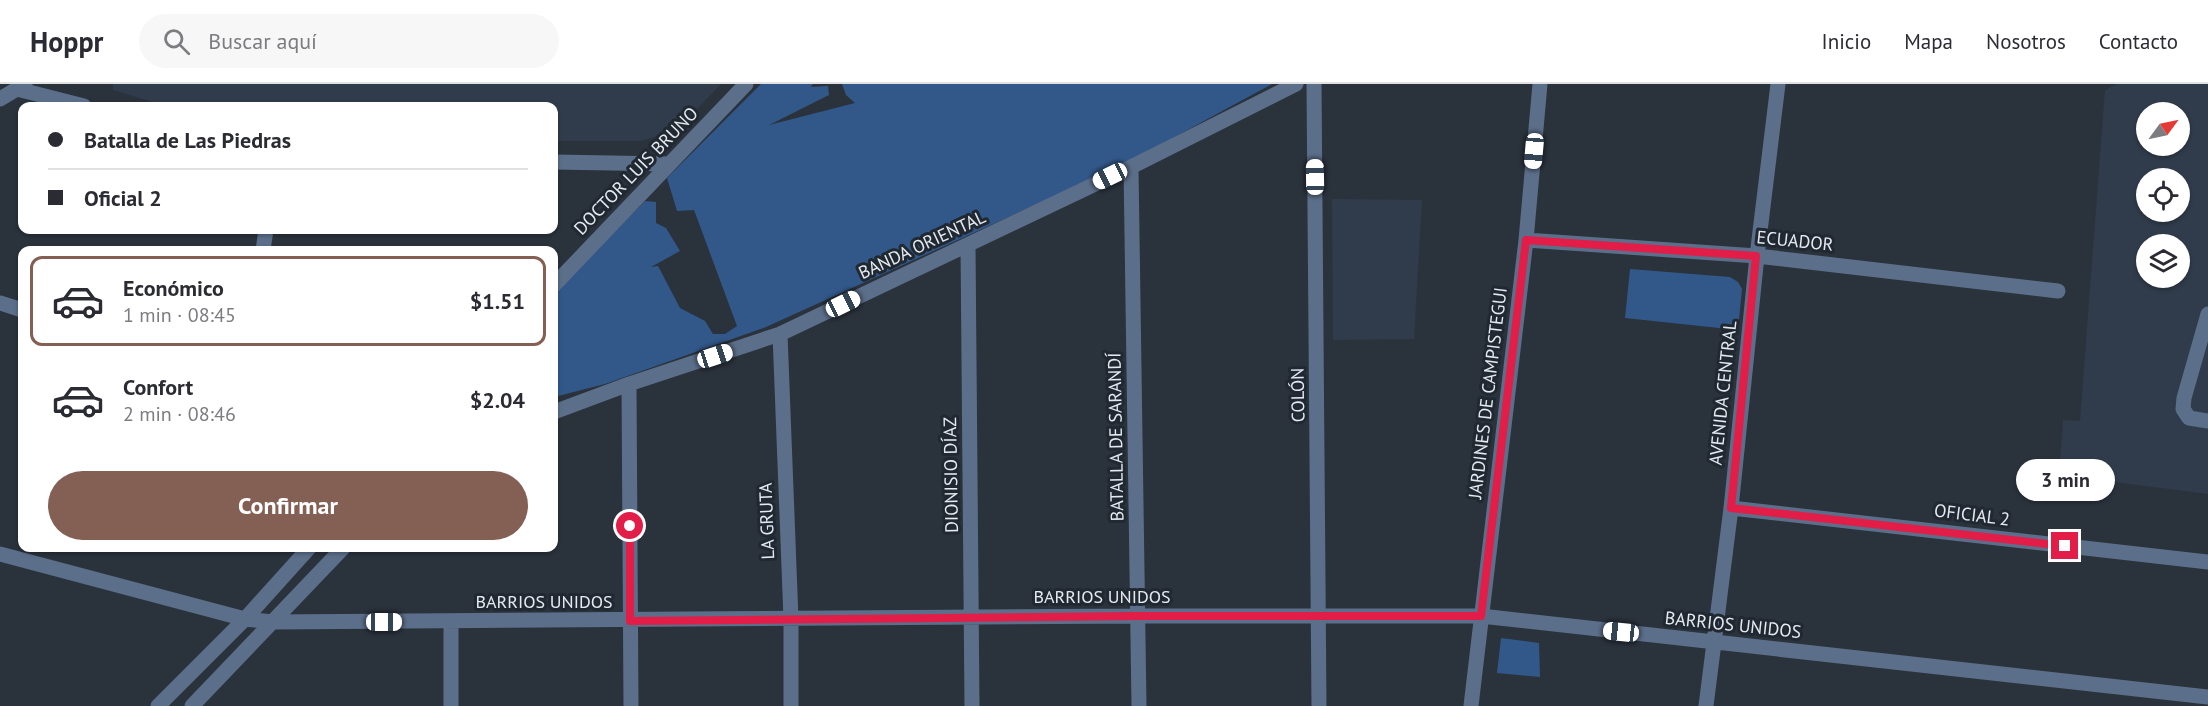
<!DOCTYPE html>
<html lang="es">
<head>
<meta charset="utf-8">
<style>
	body { margin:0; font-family:"PT Sans",sans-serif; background:#f7f7f7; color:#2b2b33; height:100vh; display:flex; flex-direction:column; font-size:22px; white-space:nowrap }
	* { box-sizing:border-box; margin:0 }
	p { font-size:20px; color:#7c7c81 }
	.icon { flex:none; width:33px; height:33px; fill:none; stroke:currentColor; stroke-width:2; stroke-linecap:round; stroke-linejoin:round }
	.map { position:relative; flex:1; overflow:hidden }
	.panel { position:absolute; left:18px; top:162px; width:540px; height:306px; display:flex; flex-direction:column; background:#fff; border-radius:12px; box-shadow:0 2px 4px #0004 }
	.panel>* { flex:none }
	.guide { position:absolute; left:18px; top:18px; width:540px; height:132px; border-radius:12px; box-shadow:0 2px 4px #0004; display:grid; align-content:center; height:132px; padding:0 30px; background:#fff }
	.needle { width:39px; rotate:57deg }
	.fabs { position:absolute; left:2136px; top:18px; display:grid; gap:12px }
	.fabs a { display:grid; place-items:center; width:54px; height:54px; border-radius:50%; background:#fff; box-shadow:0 2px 4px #0004; font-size:30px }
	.end { position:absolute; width:27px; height:27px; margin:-14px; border:8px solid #e11d48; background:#fff; box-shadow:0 0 0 3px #fff }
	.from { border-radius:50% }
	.bubble { position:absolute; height:42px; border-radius:21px; background:#fff; box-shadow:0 2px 4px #0004; font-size:20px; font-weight:700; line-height:42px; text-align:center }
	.car { position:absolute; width:18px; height:36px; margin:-18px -9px; border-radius:8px; box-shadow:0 0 4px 2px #0007; background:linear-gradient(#fff 24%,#345 0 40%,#fff 0 76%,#345 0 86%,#fff 0) }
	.guide b { display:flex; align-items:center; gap:21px; height:57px; font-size:22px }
	.guide b+b { border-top:2px solid #e1e1e2 }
	.guide i { width:15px; height:15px; background:#2b2b33 }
	ul { padding:10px 0 0; list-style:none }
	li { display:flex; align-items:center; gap:18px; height:90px; margin:0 12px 9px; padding:0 18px; border:3px solid transparent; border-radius:12px }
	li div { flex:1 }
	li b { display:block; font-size:22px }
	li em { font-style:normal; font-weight:700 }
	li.current { border-color:#846054 }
	li>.icon { width:54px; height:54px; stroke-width:1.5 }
	.button { display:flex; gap:12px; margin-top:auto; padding:12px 30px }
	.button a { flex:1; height:69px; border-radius:36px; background:#846054; color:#fff; font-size:24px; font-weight:700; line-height:69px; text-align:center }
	header { display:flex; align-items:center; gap:36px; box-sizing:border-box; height:84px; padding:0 30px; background:#fff; border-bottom:2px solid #e1e1e2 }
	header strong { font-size:28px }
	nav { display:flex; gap:33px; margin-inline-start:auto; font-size:21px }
	.search { width:420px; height:54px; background:#f7f7f7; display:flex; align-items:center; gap:15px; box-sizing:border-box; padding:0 21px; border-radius:33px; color:#7c7c81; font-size:22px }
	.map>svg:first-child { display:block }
</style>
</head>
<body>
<header>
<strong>Hoppr</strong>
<div class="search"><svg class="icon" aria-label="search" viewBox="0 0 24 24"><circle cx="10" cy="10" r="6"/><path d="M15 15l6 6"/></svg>Buscar aquí</div>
<nav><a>Inicio</a><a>Mapa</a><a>Nosotros</a><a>Contacto</a></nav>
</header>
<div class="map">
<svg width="2208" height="622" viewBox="0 0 2208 622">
	<rect width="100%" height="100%" fill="#2a323c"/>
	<path fill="#303c4b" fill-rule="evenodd" d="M113,0H721L677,46L642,57H554V22H166L113,6Z
		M2117,0H2208V410L2059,391L2063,336L2080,337L2105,6ZM2146,28H2180V62H2146ZM2146,94H2180V128H2146ZM2146,160H2180V194H2146Z
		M1332,115L1422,116L1414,255L1333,256Z"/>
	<path fill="#32588a" d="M761,0H813L811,3L828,2L829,11L769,41L855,19L846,11L842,0H1272L1121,82L766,243L605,300L554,313V209L645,117L656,118V139L666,144L680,167L651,183L658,182L680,224L705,237L713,250H725L737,242L694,126L677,127L667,94Z
		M1630,185L1730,193L1738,198L1742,205L1738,246L1625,234Z
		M1501,554L1539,559L1540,593L1497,589Z"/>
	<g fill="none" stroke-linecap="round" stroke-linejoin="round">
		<path stroke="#5c6f8a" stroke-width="15" d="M1314,0L1319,622
			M17,5L84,22
			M0,15L25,0
			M554,78L669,80
			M1131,83L1139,622
			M1526,156L1757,172L2058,207
			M968,161L972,622
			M263,166L266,146
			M554,201L746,0
			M0,219L22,226
			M2208,230L2184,314L2183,325L2189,334L2208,337
			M780,250L791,535V622
			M629,300L631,622
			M554,328L629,300L780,250L1131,83L1296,0
			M1731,424L2208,478
			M0,470L245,535L273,538L1138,532H1481L2208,613
			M451,538V622
			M158,622L245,535L309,464
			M192,622L343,464
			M1471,622L1526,156L1540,0
			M1706,622L1731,424L1757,172L1778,0"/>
	</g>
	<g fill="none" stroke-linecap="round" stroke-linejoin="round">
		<path stroke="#e11d48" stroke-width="8" d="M630,442V537L1138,532H1481L1526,156L1756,172L1731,424L2065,462"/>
	</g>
	<g text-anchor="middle" stroke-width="6" stroke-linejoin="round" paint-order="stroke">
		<g font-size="18" fill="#e5eaf1" stroke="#202832">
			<text transform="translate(636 87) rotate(-46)" y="6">DOCTOR LUIS BRUNO</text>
			<text transform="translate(1795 157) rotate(6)" y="6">ECUADOR</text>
			<text transform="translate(922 161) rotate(-25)" y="6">BANDA ORIENTAL</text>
			<text transform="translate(1488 309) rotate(-83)" y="6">JARDINES DE CAMPISTEGUI</text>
			<text transform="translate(1723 309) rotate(-84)" y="6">AVENIDA CENTRAL</text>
			<text transform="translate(1298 311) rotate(-91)" y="6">COLÓN</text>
			<text transform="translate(1116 353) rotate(-91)" y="6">BATALLA DE SARANDÍ</text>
			<text transform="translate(951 391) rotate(-91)" y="6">DIONISIO DÍAZ</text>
			<text transform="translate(1972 431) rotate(7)" y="6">OFICIAL 2</text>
			<text transform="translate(767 437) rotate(-92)" y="6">LA GRUTA</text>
			<text x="1102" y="519">BARRIOS UNIDOS</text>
			<text x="544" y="524">BARRIOS UNIDOS</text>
			<text transform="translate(1733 541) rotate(6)" y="6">BARRIOS UNIDOS</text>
		</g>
	</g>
</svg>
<div class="fabs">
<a><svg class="needle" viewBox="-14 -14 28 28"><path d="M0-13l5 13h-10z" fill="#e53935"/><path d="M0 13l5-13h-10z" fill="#7c7c81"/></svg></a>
<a><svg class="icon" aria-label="locate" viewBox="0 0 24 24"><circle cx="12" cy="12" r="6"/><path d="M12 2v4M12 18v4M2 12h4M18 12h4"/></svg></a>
<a><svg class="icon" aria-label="layers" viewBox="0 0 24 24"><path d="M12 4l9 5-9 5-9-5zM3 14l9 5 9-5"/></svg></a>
</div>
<i class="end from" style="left:630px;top:442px"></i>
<i class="end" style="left:2065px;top:462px"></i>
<div class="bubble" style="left:2016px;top:375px;width:99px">3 min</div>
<i class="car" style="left:1534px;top:67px;rotate:185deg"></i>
<i class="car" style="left:1110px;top:92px;rotate:244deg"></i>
<i class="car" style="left:1315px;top:93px;rotate:359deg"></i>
<i class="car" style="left:843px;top:220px;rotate:64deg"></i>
<i class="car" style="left:715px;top:272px;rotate:72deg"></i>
<i class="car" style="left:384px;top:538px;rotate:90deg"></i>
<i class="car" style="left:1621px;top:548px;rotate:276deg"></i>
<div class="guide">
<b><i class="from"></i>Batalla de Las Piedras</b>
<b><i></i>Oficial 2</b>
</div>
<section class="panel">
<ul>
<li class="current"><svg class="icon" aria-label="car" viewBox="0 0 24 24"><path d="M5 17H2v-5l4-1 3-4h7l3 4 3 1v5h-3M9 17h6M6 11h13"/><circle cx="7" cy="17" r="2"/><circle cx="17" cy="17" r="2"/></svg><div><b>Económico</b><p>1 min · 08:45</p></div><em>$1.51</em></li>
<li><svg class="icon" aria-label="car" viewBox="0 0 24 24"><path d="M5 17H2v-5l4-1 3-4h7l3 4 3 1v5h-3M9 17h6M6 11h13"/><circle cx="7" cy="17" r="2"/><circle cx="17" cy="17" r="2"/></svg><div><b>Confort</b><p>2 min · 08:46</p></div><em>$2.04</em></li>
</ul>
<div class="button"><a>Confirmar</a></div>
</section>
</div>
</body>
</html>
